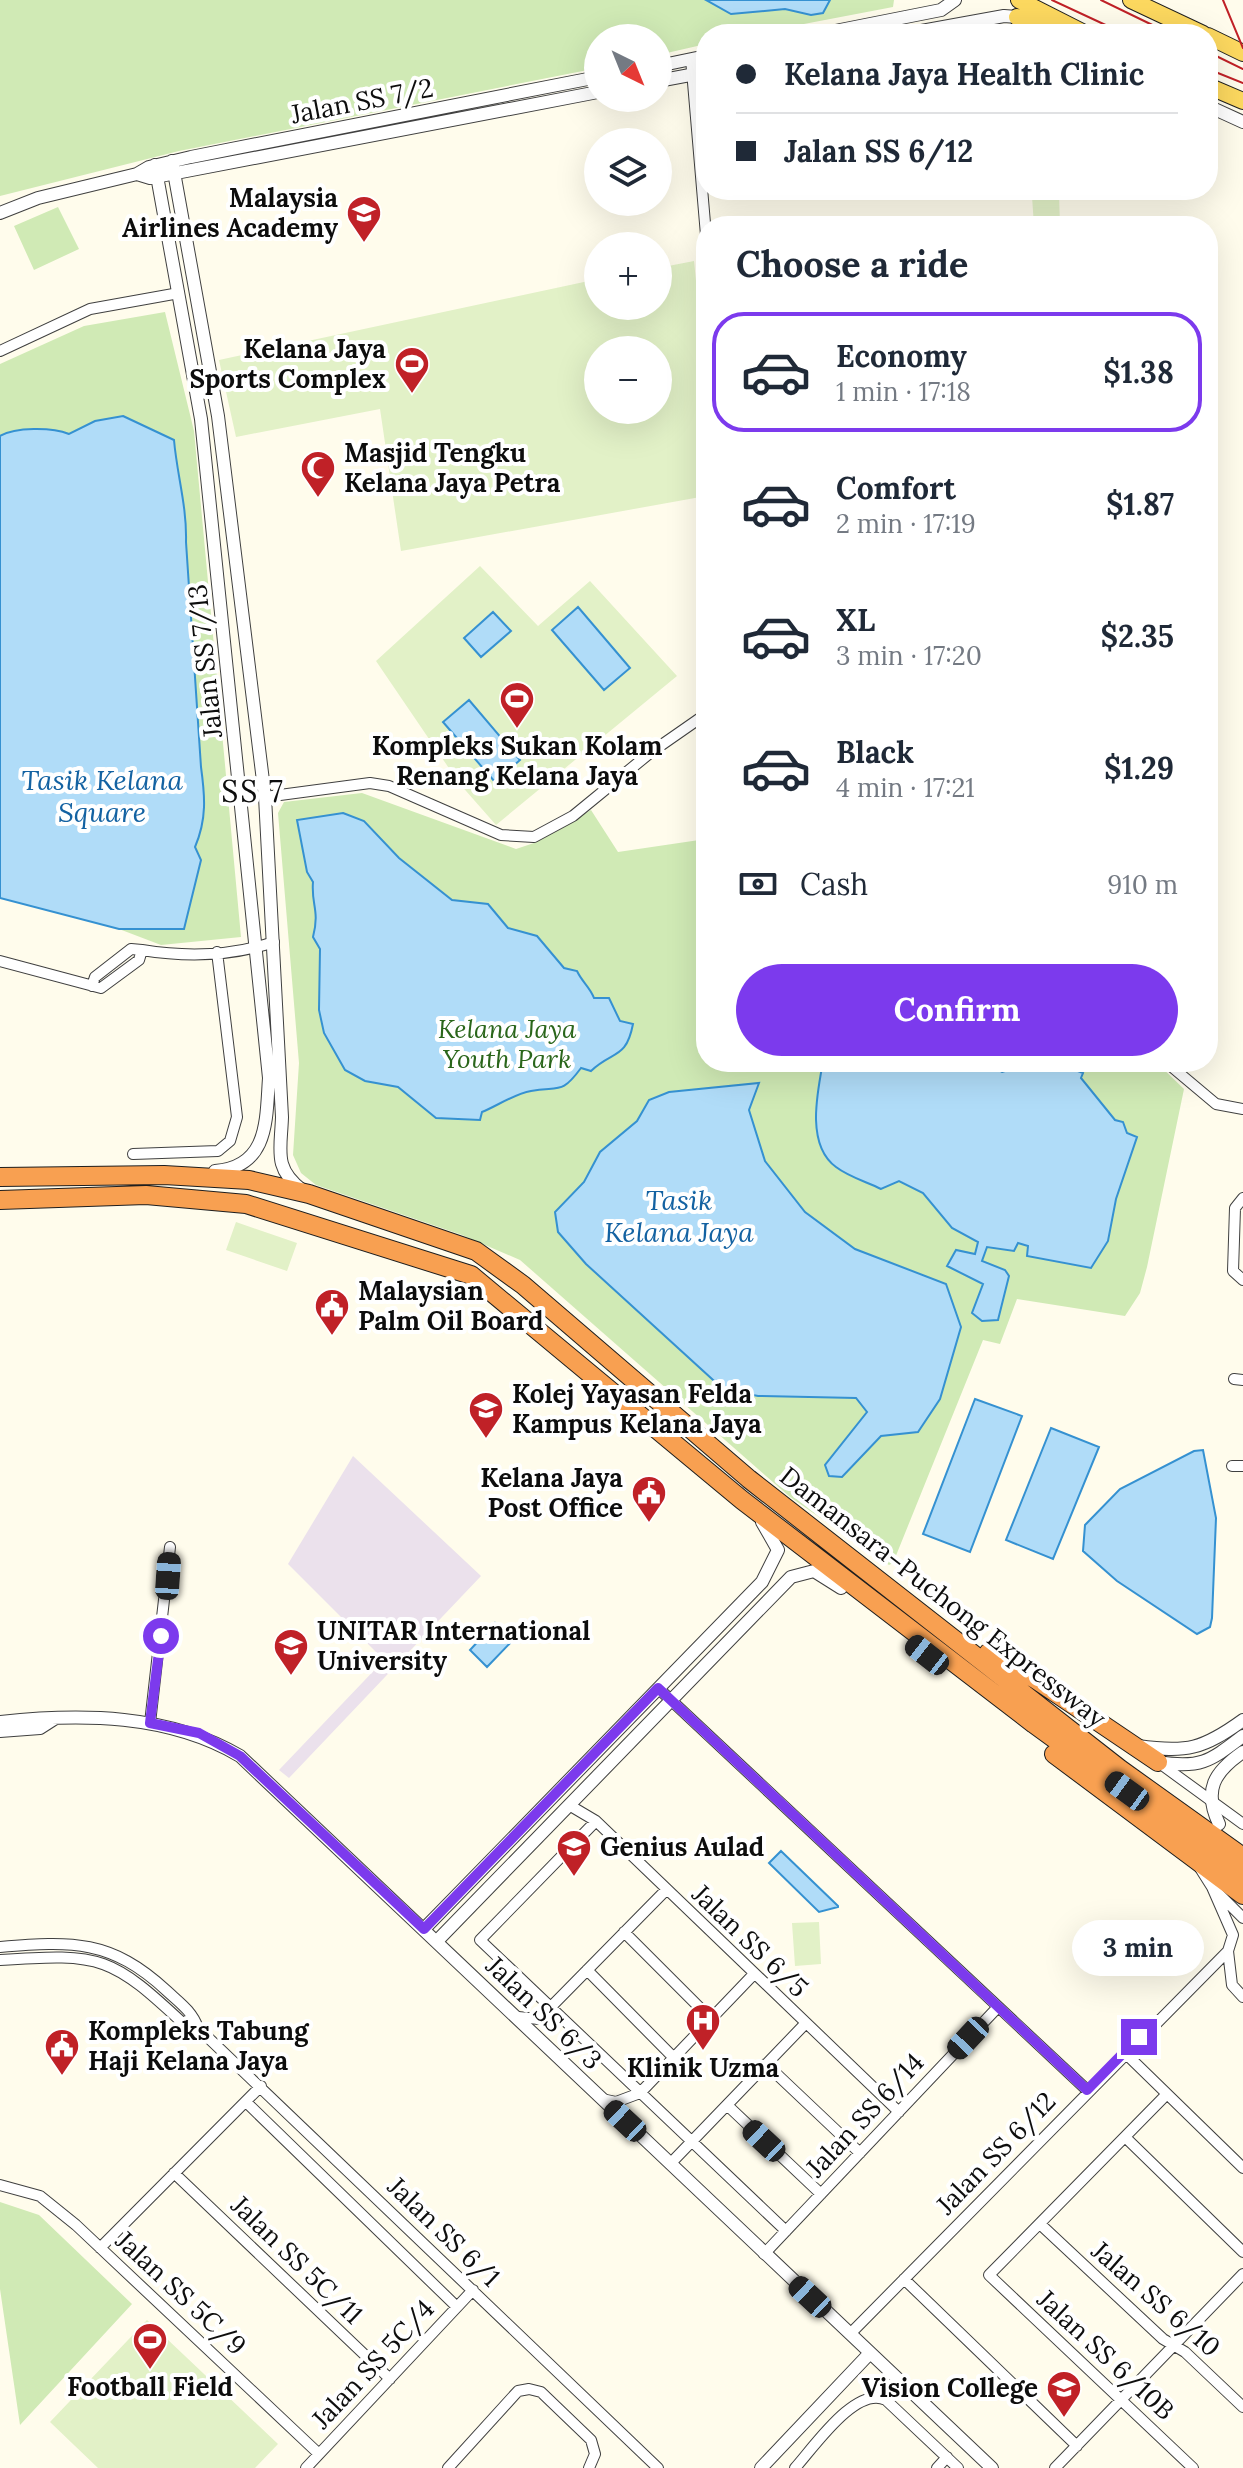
<!DOCTYPE html>
<html lang="en">
<head>
<meta charset="utf-8">
<style>
	body { margin:0; font-family:Lora,serif; background:#f6f6f7; color:#1f2937; height:100vh; display:flex; flex-direction:column; font-size:30px; white-space:nowrap }
	* { box-sizing:border-box; margin:0 }
	p { font-size:26px; color:#747a83 }
	.icon { flex:none; width:44px; height:44px; fill:none; stroke:currentColor; stroke-width:2; stroke-linecap:round; stroke-linejoin:round }
	.map { position:relative; flex:1; overflow:hidden }
	.sheet { position:absolute; left:696px; top:216px; width:522px; height:856px; display:flex; flex-direction:column; background:#fff; border-radius:32px; box-shadow:0 8px 32px #0002 }
	.sheet>* { flex:none }
	.hud { position:absolute; left:696px; top:24px; width:522px; height:176px; border-radius:32px; box-shadow:0 8px 32px #0002; display:grid; align-content:center; height:176px; padding:0 40px; background:#fff }
	.needle { width:52px; rotate:137deg }
	.fabs { position:absolute; left:584px; top:24px; display:grid; gap:16px }
	.fabs a { display:grid; place-items:center; width:88px; height:88px; border-radius:50%; background:#fff; box-shadow:0 8px 32px #0002; font-size:40px }
	.end { position:absolute; width:36px; height:36px; margin:-18px; border:10px solid #7c3aed; background:#fff; box-shadow:0 0 0 4px #fff }
	.from { border-radius:50% }
	.bubble { position:absolute; height:56px; border-radius:28px; background:#fff; box-shadow:0 8px 32px #0002; font-size:26px; font-weight:700; line-height:56px; text-align:center }
	.car { position:absolute; width:24px; height:48px; margin:-24px -12px; border-radius:10px; box-shadow:0 0 6px 2px #0007; background:linear-gradient(#222 24%,#8ab4d8 0 40%,#222 0 76%,#8ab4d8 0 86%,#222 0) }
	.hud b { display:flex; align-items:center; gap:28px; height:76px; font-size:30px }
	.hud b+b { border-top:2px solid #e0e1e3 }
	.hud i { width:20px; height:20px; background:#1f2937 }
	ul { padding:0; list-style:none }
	li { display:flex; align-items:center; gap:24px; height:120px; margin:0 16px 12px; padding:0 24px; border:4px solid transparent; border-radius:32px }
	li div { flex:1 }
	li b { display:block; font-size:30px }
	li em { font-style:normal; font-weight:700 }
	li.current { border-color:#7c3aed }
	li>.icon { width:72px; height:72px; stroke-width:1.5 }
	h2 { padding:0 40px; font-size:36px; line-height:96px }
	.pay { display:flex; align-items:center; gap:20px; height:88px; padding:0 40px; font-size:30px }
	.pay p { margin-inline-start:auto }
	.action { display:flex; gap:16px; margin-top:auto; padding:16px 40px }
	.action a { flex:1; height:92px; border-radius:48px; background:#7c3aed; color:#fff; font-size:32px; font-weight:700; line-height:92px; text-align:center }
	.map>svg:first-child { display:block }
</style>
</head>
<body>
<div class="map">
<svg width="1243" height="2468" viewBox="0 0 1243 2468">
	<rect width="100%" height="100%" fill="#fffcec"/>
	<path fill="#ebe1ec" d="M353,1456L481,1576L289,1778L279,1770L384,1660L288,1564Z"/>
	<path fill="#d0eab5" d="M0,0H894L893,7L751,34H706V44L658,55V38H598V68L179,151L0,196Z
		M58,207L79,249L34,270L14,226Z
		M165,312L194,431L241,937L161,945L119,929L0,898V364L84,326Z
		M362,793L516,849L534,843L591,810L618,852L706,839V1062H1156L1184,1089L1147,1267L1140,1293L1125,1316L1017,1299L1000,1344L983,1340L893,1563L889,1565L790,1497L520,1260L462,1235L316,1185L301,1173L293,1155L299,1063L278,813L284,802Z
		M0,2202L39,2215L132,2304L20,2425L0,2289Z"/>
	<path fill="#e2f1c7" fill-rule="evenodd" d="M1059,194L1060,226H1034L1032,196Z
		M694,261L706,381V496L401,551L380,409L236,437L219,360L598,279V306H658V268ZM658,350V410H598V350Z
		M480,566L538,626L590,581L677,676L496,825L459,783L376,661Z
		M236,1222L297,1243L287,1271L226,1250Z
		M819,1922L821,1964L795,1966L792,1923Z
		M147,2320L278,2444L255,2468H98L50,2422Z"/>
	<path fill="#b0dcf8" stroke="#3591d1" stroke-width="2" d="M706,0H830L823,13L811,15L785,9L731,14Z
		M123,416L174,440C177,475 187,506 186,542L201,767C205,796 207,819 195,847L201,860L184,929H119L0,898V436C15,427 52,427 69,434L95,421Z
		M578,607L630,668L604,690L552,630Z
		M493,612L511,631L481,657L464,638Z
		M469,700L520,760L495,782L443,722Z
		M343,813L364,821L399,858L452,900L488,904L508,928L537,936L564,968L577,971C582,982 590,987 594,998H609L620,1021L633,1024C626,1060 613,1050 591,1071L581,1068C561,1095 560,1086 531,1091C514,1094 497,1106 482,1112L480,1120L436,1118L398,1087L365,1081L345,1070L324,1033L319,1010L320,949L313,937C320,910 311,905 313,882L307,872L297,820Z
		M823,1062H984L1002,1072C1033,1061 1052,1060 1083,1073L1081,1078L1115,1120L1123,1122L1127,1133L1137,1137L1116,1199L1108,1241L1091,1268L1027,1256L1028,1246L1018,1243L1014,1251L987,1247L982,1261L1005,1270L1009,1276L998,1320L982,1321L972,1313L983,1284L947,1266L956,1250L975,1254L978,1242L952,1228L923,1193L899,1181L881,1189C867,1182 849,1177 836,1167C806,1145 817,1094 823,1062Z
		M759,1083L749,1110L765,1161L805,1212L855,1249L946,1284L961,1327L940,1399L918,1432L881,1436L842,1477L829,1476L825,1465L867,1412L856,1398L758,1396L723,1389L586,1264L558,1232L555,1212L584,1182L600,1152L637,1121L649,1100L669,1092Z
		M975,1399L1022,1416L970,1552L923,1534Z
		M1051,1428L1099,1447L1053,1559L1006,1540Z
		M1203,1450L1216,1518L1212,1618L1210,1627L1197,1634L1117,1581L1083,1551L1085,1525L1120,1489L1194,1451Z
		M495,1623L513,1640L487,1667L470,1650Z
		M781,1851L838,1906V1907L819,1912L769,1863Z"/>
	<g fill="none" stroke-linecap="round" stroke-linejoin="round">
		<defs>
			<path id="minor" d="M691,59L706,235
				M0,351L90,309L179,293
				M265,797L370,783L389,786L501,835L534,837L573,816L650,753L706,714
				M142,950C185,957 232,956 274,942
				M0,961L101,988L139,960L142,950L131,949L95,977L92,986
				M1166,1062L1216,1104L1243,1109
				M133,1154L218,1151L230,1141L237,1117L217,952
				M1243,1198L1235,1208L1233,1271L1243,1280
				M1234,1379L1243,1380
				M1232,1466H1243
				M658,1688L1087,2090
				M150,1723L170,1547
				M1158,1762L1243,1824
				M569,1805L596,1821L899,2112
				M596,1821L480,1940L786,2231
				M1200,1868L1212,1887L1243,1918
				M624,1932L711,2019
				M0,1947C72,1941 111,1939 167,1991C180,2003 192,2011 198,2028L658,2468
				M1228,1951L1232,1985L1243,1997
				M0,1960C103,1953 111,1956 187,2027L198,2028
				M587,1970L674,2058
				M518,2017L539,2019L666,1890
				M1124,2052L1243,2168
				M766,2064L860,2153
				M1166,2095L989,2275L1193,2468
				M602,2099L616,2102L640,2093L753,1975
				M246,2102L457,2307
				M727,2105L821,2194
				M1125,2137L1243,2252
				M670,2164L805,2024
				M174,2173L390,2379
				M0,2185L40,2196L76,2225L319,2454
				M1040,2224L1163,2339L1185,2352L1243,2407
				M100,2248L261,2086
				M764,2254L998,2007
				M904,2279L1077,2446
				M850,2334L1228,1951L1233,1935L1212,1887
				M306,2468L473,2290
				M448,2468L518,2391L529,2389L541,2392L591,2440L595,2454L589,2468
				M795,2468C814,2447 856,2385 886,2400L958,2468
				M937,2468L947,2457
				M1055,2468L1243,2274"/>
			<path id="tertiary" d="M820,34L941,10L955,0
				M905,34L1004,16L1017,17L1053,34
				M658,66L706,56
				M658,81L706,72
				M1208,106L1243,122
				M172,161L218,416L265,797L282,1117C281,1150 273,1168 302,1190
				M155,165L201,419L269,1078C266,1120 269,1167 215,1171
				M137,174L150,178L598,92
				M0,213L38,198L137,174L149,167L191,157L598,77
				M0,1722C81,1713 169,1714 240,1756L992,2468
				M0,1731L40,1728L54,1719
				M1138,1746C1187,1753 1203,1749 1243,1720
				M1158,1762C1201,1769 1210,1761 1243,1736
				M1219,1824C1203,1790 1214,1772 1243,1752
				M424,1929L762,1582L778,1550L762,1522
				M437,1941L791,1577L814,1571L841,1588
				M761,2468L870,2353"/>
			<path id="primary" d="M1019,0L1086,34
				M1131,0L1203,34
				M1017,17L1054,26
				M1208,36L1243,53
				M1208,86L1243,101"/>
			<path id="motorway" d="M0,1177L164,1175L249,1180L309,1194L476,1251L523,1285L749,1479L1120,1769L1243,1857
				M0,1200L146,1195L246,1204L471,1275L742,1500L1034,1724L1243,1876
				M988,1653L1035,1679L1158,1762
				M1054,1754L1243,1895"/>
		</defs>
		<use href="#minor" stroke="#404040" stroke-width="12"/>
		<use href="#tertiary" stroke="#404040" stroke-width="14"/>
		<use href="#primary" stroke="#1e1e1e" stroke-width="18"/>
		<use href="#motorway" stroke="#1e1e1e" stroke-width="20"/>
		<use href="#minor" stroke="#fff" stroke-width="10"/>
		<use href="#tertiary" stroke="#fff" stroke-width="12"/>
		<use href="#primary" stroke="#fcd85f" stroke-width="16"/>
		<use href="#motorway" stroke="#f8a051" stroke-width="18"/>
		<path stroke="#c02127" stroke-width="2" d="M1052,0L1125,34
			M1101,0L1171,34
			M1223,0L1243,48
			M1208,52L1243,69
			M1208,69L1243,83"/>
	</g>
	<g fill="none" stroke-linecap="round" stroke-linejoin="round">
		<path stroke="#7c3aed" stroke-width="10" d="M161,1636L150,1723L199,1733L240,1756L424,1929L658,1688L1087,2090L1139,2037"/>
	</g>
	<defs>
		<symbol id="university-pin" viewBox="-11 -11 22 30"><path d="M0 17L-7.5 6A9.5 9.5 0 1 1 7.5 6Z" fill="#c02127" stroke="#fff"/><path d="M0-5L7-2L0 1L-7-2ZM-4 1L0 2.5L4 1V4Q0 6-4 4Z" fill="#fff"/></symbol>
		<symbol id="stadium-pin" viewBox="-11 -11 22 30"><path d="M0 17L-7.5 6A9.5 9.5 0 1 1 7.5 6Z" fill="#c02127" stroke="#fff"/><path d="M0-5a6.5 5 0 1 0 0 10a6.5 5 0 1 0 0-10ZM-3.5-1.8h7v3.6h-7Z" fill="#fff"/></symbol>
		<symbol id="mosque-pin" viewBox="-11 -11 22 30"><path d="M0 17L-7.5 6A9.5 9.5 0 1 1 7.5 6Z" fill="#c02127" stroke="#fff"/><path d="M3.5-4.9A6 6 0 1 0 3.5 4.9A5 5 0 1 1 3.5-4.9Z" fill="#fff"/></symbol>
		<symbol id="civic-pin" viewBox="-11 -11 22 30"><path d="M0 17L-7.5 6A9.5 9.5 0 1 1 7.5 6Z" fill="#c02127" stroke="#fff"/><path d="M-.6-6.5H3V-4.5H.6V-3L4-1V1h2V6H-6V1h2V-1L-.6-3ZM-1.2 2.5V6h2.4V2.5Z" fill="#fff"/></symbol>
		<symbol id="school-pin" viewBox="-11 -11 22 30"><path d="M0 17L-7.5 6A9.5 9.5 0 1 1 7.5 6Z" fill="#c02127" stroke="#fff"/><path d="M0-5L7-2L0 1L-7-2ZM-4 1L0 2.5L4 1V4Q0 6-4 4Z" fill="#fff"/></symbol>
		<symbol id="hospital-pin" viewBox="-11 -11 22 30"><path d="M0 17L-7.5 6A9.5 9.5 0 1 1 7.5 6Z" fill="#c02127" stroke="#fff"/><path d="M-5-5h3v3.5h4V-5h3V5h-3V1.5h-4V5h-3Z" fill="#fff"/></symbol>
	</defs>
	<g fill-rule="evenodd">
		<use href="#university-pin" x="344" y="193" width="40" height="54"/>
		<use href="#stadium-pin" x="392" y="344" width="40" height="54"/>
		<use href="#mosque-pin" x="298" y="448" width="40" height="54"/>
		<use href="#stadium-pin" x="497" y="679" width="40" height="54"/>
		<use href="#civic-pin" x="312" y="1286" width="40" height="54"/>
		<use href="#university-pin" x="466" y="1389" width="40" height="54"/>
		<use href="#civic-pin" x="629" y="1473" width="40" height="54"/>
		<use href="#university-pin" x="271" y="1626" width="40" height="54"/>
		<use href="#school-pin" x="554" y="1827" width="40" height="54"/>
		<use href="#hospital-pin" x="683" y="2001" width="40" height="54"/>
		<use href="#civic-pin" x="42" y="2026" width="40" height="54"/>
		<use href="#stadium-pin" x="130" y="2320" width="40" height="54"/>
		<use href="#university-pin" x="1044" y="2368" width="40" height="54"/>
	</g>
	<g text-anchor="middle" stroke-width="8" stroke-linejoin="round" paint-order="stroke">
		<g font-size="26" fill="#0d0d0d" stroke="#fff">
			<text transform="translate(362 101) rotate(-11)" y="9">Jalan SS 7/2</text>
			<text transform="translate(205 661) rotate(-96)" y="9">Jalan SS 7/13</text>
			<text transform="translate(943 1597) rotate(38)" y="9">Damansara–Puchong Expressway</text>
			<text transform="translate(750 1941) rotate(44)" y="9">Jalan SS 6/5</text>
			<text transform="translate(544 2013) rotate(44)" y="9">Jalan SS 6/3</text>
			<text transform="translate(865 2115) rotate(-47)" y="9">Jalan SS 6/14</text>
			<text transform="translate(996 2153) rotate(-46)" y="9">Jalan SS 6/12</text>
			<text transform="translate(444 2232) rotate(44)" y="9">Jalan SS 6/1</text>
			<text transform="translate(297 2260) rotate(44)" y="9">Jalan SS 5C/11</text>
			<text transform="translate(181 2293) rotate(43)" y="9">Jalan SS 5C/9</text>
			<text transform="translate(1156 2299) rotate(41)" y="9">Jalan SS 6/10</text>
			<text transform="translate(1106 2355) rotate(43)" y="9">Jalan SS 6/10B</text>
			<text transform="translate(373 2364) rotate(-47)" y="9">Jalan SS 5C/4</text>
		</g>
		<g font-size="26" font-weight="bold" fill="#0d0d0d" stroke="#fff" text-anchor="start">
			<text x="338" y="207" text-anchor="end">Malaysia<tspan x="338" dy="30">Airlines Academy</tspan></text>
			<text x="386" y="358" text-anchor="end">Kelana Jaya<tspan x="386" dy="30">Sports Complex</tspan></text>
			<text x="344" y="462">Masjid Tengku<tspan x="344" dy="30">Kelana Jaya Petra</tspan></text>
			<text x="517" y="755" text-anchor="middle">Kompleks Sukan Kolam<tspan x="517" dy="30">Renang Kelana Jaya</tspan></text>
			<text x="358" y="1300">Malaysian<tspan x="358" dy="30">Palm Oil Board</tspan></text>
			<text x="512" y="1403">Kolej Yayasan Felda<tspan x="512" dy="30">Kampus Kelana Jaya</tspan></text>
			<text x="623" y="1487" text-anchor="end">Kelana Jaya<tspan x="623" dy="30">Post Office</tspan></text>
			<text x="317" y="1640">UNITAR International<tspan x="317" dy="30">University</tspan></text>
			<text x="600" y="1856">Genius Aulad</text>
			<text x="88" y="2040">Kompleks Tabung<tspan x="88" dy="30">Haji Kelana Jaya</tspan></text>
			<text x="703" y="2077" text-anchor="middle">Klinik Uzma</text>
			<text x="150" y="2396" text-anchor="middle">Football Field</text>
			<text x="1038" y="2397" text-anchor="end">Vision College</text>
		</g>
		<g font-size="26" font-style="italic" fill="#2a661b" stroke="#fff">
			<text x="507" y="1038">Kelana Jaya<tspan x="507" dy="30">Youth Park</tspan></text>
		</g>
		<g font-size="28" font-style="italic" fill="#1362a2" stroke="#fff">
			<text x="102" y="790">Tasik Kelana<tspan x="102" dy="32">Square</tspan></text>
			<text x="679" y="1210">Tasik<tspan x="679" dy="32">Kelana Jaya</tspan></text>
		</g>
		<g font-size="30" letter-spacing="2" fill="#0d0d0d" stroke="#fff">
			<text x="253" y="802">SS 7</text>
		</g>
	</g>
</svg>
<div class="fabs">
<a><svg class="needle" viewBox="-14 -14 28 28"><path d="M0-13l5 13h-10z" fill="#e53935"/><path d="M0 13l5-13h-10z" fill="#747a83"/></svg></a>
<a><svg class="icon" aria-label="layers" viewBox="0 0 24 24"><path d="M12 4l9 5-9 5-9-5zM3 14l9 5 9-5"/></svg></a>
<a>+</a>
<a>−</a>
</div>
<i class="end from" style="left:161px;top:1636px"></i>
<i class="end" style="left:1139px;top:2037px"></i>
<div class="bubble" style="left:1072px;top:1920px;width:132px">3 min</div>
<i class="car" style="left:168px;top:1576px;rotate:4deg"></i>
<i class="car" style="left:927px;top:1655px;rotate:308deg"></i>
<i class="car" style="left:1127px;top:1791px;rotate:306deg"></i>
<i class="car" style="left:968px;top:2038px;rotate:223deg"></i>
<i class="car" style="left:625px;top:2121px;rotate:313deg"></i>
<i class="car" style="left:764px;top:2141px;rotate:313deg"></i>
<i class="car" style="left:810px;top:2297px;rotate:313deg"></i>
<div class="hud">
<b><i class="from"></i>Kelana Jaya Health Clinic</b>
<b><i></i>Jalan SS 6/12</b>
</div>
<section class="sheet">
<h2>Choose a ride</h2>
<ul>
<li class="current"><svg class="icon" aria-label="car" viewBox="0 0 24 24"><path d="M5 17H2v-5l4-1 3-4h7l3 4 3 1v5h-3M9 17h6M6 11h13"/><circle cx="7" cy="17" r="2"/><circle cx="17" cy="17" r="2"/></svg><div><b>Economy</b><p>1 min · 17:18</p></div><em>$1.38</em></li>
<li><svg class="icon" aria-label="car" viewBox="0 0 24 24"><path d="M5 17H2v-5l4-1 3-4h7l3 4 3 1v5h-3M9 17h6M6 11h13"/><circle cx="7" cy="17" r="2"/><circle cx="17" cy="17" r="2"/></svg><div><b>Comfort</b><p>2 min · 17:19</p></div><em>$1.87</em></li>
<li><svg class="icon" aria-label="car" viewBox="0 0 24 24"><path d="M5 17H2v-5l4-1 3-4h7l3 4 3 1v5h-3M9 17h6M6 11h13"/><circle cx="7" cy="17" r="2"/><circle cx="17" cy="17" r="2"/></svg><div><b>XL</b><p>3 min · 17:20</p></div><em>$2.35</em></li>
<li><svg class="icon" aria-label="car" viewBox="0 0 24 24"><path d="M5 17H2v-5l4-1 3-4h7l3 4 3 1v5h-3M9 17h6M6 11h13"/><circle cx="7" cy="17" r="2"/><circle cx="17" cy="17" r="2"/></svg><div><b>Black</b><p>4 min · 17:21</p></div><em>$1.29</em></li>
</ul>
<div class="pay"><svg class="icon" aria-label="cash" viewBox="0 0 24 24"><path d="M3 7h18v10H3z"/><circle cx="12" cy="12" r="2"/></svg>Cash<p>910 m</p></div>
<div class="action"><a>Confirm</a></div>
</section>
</div>
</body>
</html>
